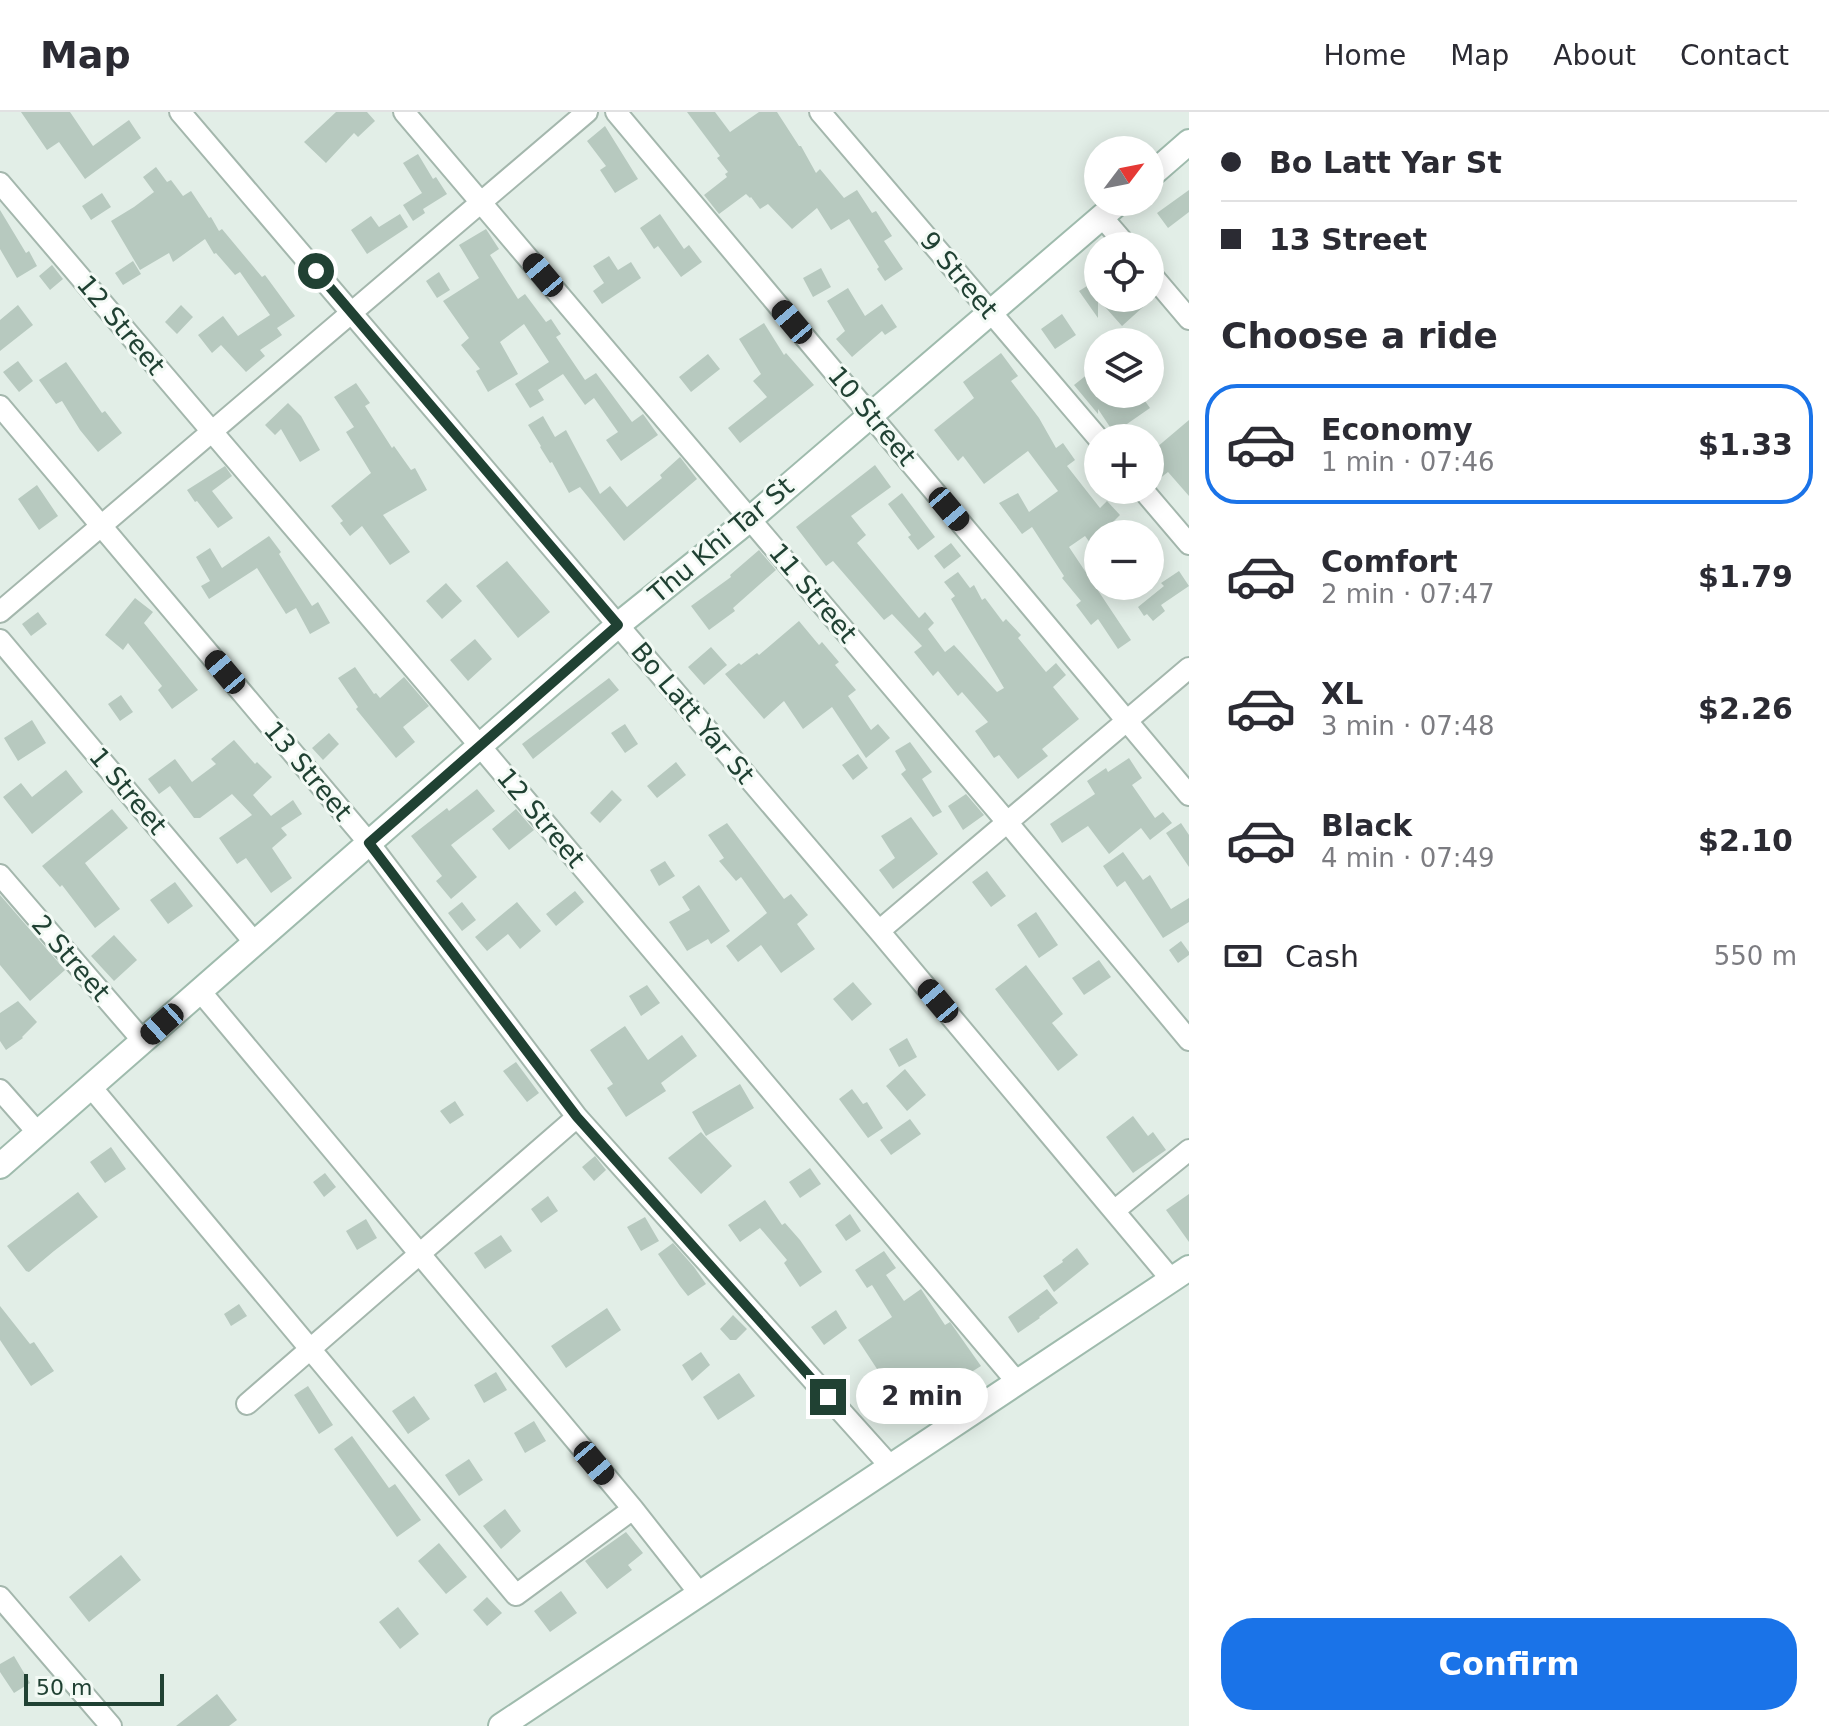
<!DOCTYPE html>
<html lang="en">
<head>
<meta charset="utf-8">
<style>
	body { margin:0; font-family:"DejaVu Sans",sans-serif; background:#f7f7f7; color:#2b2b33; height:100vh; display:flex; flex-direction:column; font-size:30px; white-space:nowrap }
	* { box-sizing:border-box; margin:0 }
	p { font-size:26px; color:#7c7c81 }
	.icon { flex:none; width:44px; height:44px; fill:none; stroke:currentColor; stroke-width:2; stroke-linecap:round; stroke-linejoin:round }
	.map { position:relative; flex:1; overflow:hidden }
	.details { display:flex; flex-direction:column; background:#fff; width:640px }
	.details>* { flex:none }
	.top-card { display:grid; align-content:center; height:176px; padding:0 32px; background:#fff }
	.needle { width:52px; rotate:58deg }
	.fabs { position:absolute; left:1084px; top:24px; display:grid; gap:16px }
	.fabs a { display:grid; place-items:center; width:80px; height:80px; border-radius:50%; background:#fff; box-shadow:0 4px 20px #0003; font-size:40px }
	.scale { position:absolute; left:24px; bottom:20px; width:140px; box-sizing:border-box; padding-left:8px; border:4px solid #204133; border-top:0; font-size:22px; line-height:28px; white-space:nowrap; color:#204133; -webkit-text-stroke:6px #f3faf5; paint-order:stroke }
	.end { position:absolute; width:36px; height:36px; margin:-18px; border:10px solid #204133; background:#fff; box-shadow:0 0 0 4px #fff }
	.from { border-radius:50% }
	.bubble { position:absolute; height:56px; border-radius:28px; background:#fff; box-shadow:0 4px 20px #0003; font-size:26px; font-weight:600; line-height:56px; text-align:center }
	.car { position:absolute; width:24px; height:48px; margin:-24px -12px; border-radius:10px; box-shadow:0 0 6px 2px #0007; background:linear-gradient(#222 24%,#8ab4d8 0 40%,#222 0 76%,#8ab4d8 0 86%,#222 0) }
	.top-card b { display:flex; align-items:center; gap:28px; height:76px; font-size:30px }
	.top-card b+b { border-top:2px solid #e1e1e2 }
	.top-card i { width:20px; height:20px; background:#2b2b33 }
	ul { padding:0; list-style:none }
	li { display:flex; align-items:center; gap:24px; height:120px; margin:0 16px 12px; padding:0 16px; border:4px solid transparent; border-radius:32px }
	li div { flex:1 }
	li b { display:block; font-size:30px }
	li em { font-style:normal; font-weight:600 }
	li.on { border-color:#1a73e8 }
	li>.icon { width:72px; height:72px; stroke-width:1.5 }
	h2 { padding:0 32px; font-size:36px; line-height:96px }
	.pay { display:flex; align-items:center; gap:20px; height:88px; padding:0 32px; font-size:30px }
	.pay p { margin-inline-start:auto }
	.primary-button { display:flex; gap:16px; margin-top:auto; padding:16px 32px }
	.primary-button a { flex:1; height:92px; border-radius:32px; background:#1a73e8; color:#fff; font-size:32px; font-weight:600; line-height:92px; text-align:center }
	header { display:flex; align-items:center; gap:48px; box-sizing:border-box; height:112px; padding:0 40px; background:#fff; border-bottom:2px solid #e1e1e2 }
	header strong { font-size:38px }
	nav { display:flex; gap:44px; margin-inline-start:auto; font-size:28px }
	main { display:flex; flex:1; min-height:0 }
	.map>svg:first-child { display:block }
</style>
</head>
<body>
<header>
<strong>Map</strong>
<nav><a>Home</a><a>Map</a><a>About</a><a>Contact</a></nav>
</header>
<main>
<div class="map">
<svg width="1189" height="1614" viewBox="0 0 1189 1614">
	<rect width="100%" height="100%" fill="#e2eee7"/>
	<path fill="#b7c9bf" d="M21,0H70L93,34L129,8L141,26L85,67L59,30L47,38Z
		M336,0H367L375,9L358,25L354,21L326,51L304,30Z
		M687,0H715L730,20L759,0H777L799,34H801L816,61L820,57L844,86L857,78L872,101L876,99L892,124L884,129L903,157L885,169L877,157L879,155L849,107L831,118L817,96L792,117L768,92L760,97L751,85L750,86L746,82L719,102L704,83L727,65L725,62L728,60L717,46L720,44Z
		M605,14L638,67L615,81L600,58L606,54L587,29Z
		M418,42L433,67L436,65L447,82L423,97L425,101L413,109L403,93L422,81L403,51Z
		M156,55L167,70L171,68L183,84L191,79L209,106L211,105L219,119L222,117L262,165L265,163L295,204L277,216L282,223L260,238L265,244L246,260L221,233L212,241L198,223L223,204L238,224L270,203L240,160L235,163L216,141L214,142L205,127L173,150L169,141L140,158L111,109L134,95L154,80L143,65Z
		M1189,78V100L1168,116L1157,101Z
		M102,81L111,95L91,108L82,94Z
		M0,98L26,141L29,139L37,154L17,166L0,137Z
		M400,102L408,115L367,142L351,118L371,104L379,115Z
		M660,102L684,137L689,133L702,150L681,165L658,134L654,137L640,116Z
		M486,117L499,137L490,143L518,187L525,182L546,210L551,207L561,222L556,225L585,268L596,261L632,310L643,302L658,323L621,349L606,328L618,320L594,286L585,293L563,262L538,278L544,288L530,296L515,272L549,250L524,212L500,230L518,262L488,280L476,259L480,257L461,233L469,226L443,189L479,166L459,133Z
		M609,144L618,158L631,150L641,166L602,192L593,179L604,171L593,154Z
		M133,149L141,162L123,173L115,161Z
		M52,153L63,167L50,178L39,164Z
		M821,156L831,175L813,185L803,166Z
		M439,160L450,178L437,186L426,169Z
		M1092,171L1098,179V186H1135L1143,195L1122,214L1098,187V206L1079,179Z
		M848,176L865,204L882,192L897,215L885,223L882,219L852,245L836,227L845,219L827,189Z
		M18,193L33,213L0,239V208Z
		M181,193L193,205L177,222L165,210Z
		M1062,202L1076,223L1055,237L1041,217Z
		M764,211L784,243L786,241L814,273L740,331L728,316L767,285L753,269L761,262L739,227Z
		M1001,241L1018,264L1011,269L1039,306L1056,336L1063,331L1075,348L1067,354L1100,396L1107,389L1120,403L1101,422H1098V425L1091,432L1085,424L1069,435L1131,528L1118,537L1098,507L1091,513L1076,493L1081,489L1062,466L1064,464L1032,415L1022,422L999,391L1018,381L1029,400L1058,379L1028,339L984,372L963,344L958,349L934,318L974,286L963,270Z
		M708,242L720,257L691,280L679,265Z
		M18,249L33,269L19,280L3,260Z
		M66,250L102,301L105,299L122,321L98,340L80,318L62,289L56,292L39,268Z
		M1098,254V282H1140L1150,296L1114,321L1098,297V302L1074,273Z
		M356,271L370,291L365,294L392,336L394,334L411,358L415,356L427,378L383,403L410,440L390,453L362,414L350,424L340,411L343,409L331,394L371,361L346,320L354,315L334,285Z
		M288,291L301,304L320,338L300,350L281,317L275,323L265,313Z
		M543,304L555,325L566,318L600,382L610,374L627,395L662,366L660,363L680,345L697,367L624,429L580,375L569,381L552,350L550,351L540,335L541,334L528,313Z
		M1189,308V384L1168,360L1154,371L1150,367V341Z
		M875,353L891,375L851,404L866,423L857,431L919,506L925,500L934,511L928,517L945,540L954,533L997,580L1004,576L951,487L955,484L944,470L958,460L970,476L974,473L982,488L985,486L1003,510L1006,507L1021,523L1018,526L1046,560L1056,551L1066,563L1053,575L1079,607L1042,637L1048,644L1018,667L999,643L994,646L975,619L988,610L962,580L958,584L938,559L933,564L914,540L922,534L892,502L884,508L833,449L826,454L796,415Z
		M225,354L232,364L212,379L233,406L218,416L197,389L195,390L187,378Z
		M37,373L58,404L39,418L18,387Z
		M902,381L935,425L918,438L908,425L911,423L888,392Z
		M269,424L281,440L279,442L312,494L318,490L330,511L310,522L296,496L286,502L257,456L209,487L201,474L210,469L196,445L210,436L222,456Z
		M951,431L961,444L944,457L934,444Z
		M759,438L776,458L733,496L735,499L709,518L691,494L731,465L730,463Z
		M507,449L550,500L518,526L476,474Z
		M1179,459L1189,474L1161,493L1165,499L1153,509L1147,502L1144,504L1138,495L1164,474L1161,471Z
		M446,471L462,489L442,507L426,489Z
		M135,486L153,500L144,511L198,578L172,597L158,578L162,574L128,531L123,538L105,523Z
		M38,500L47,512L31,524L22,512Z
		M799,509L819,533L822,530L839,550L835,553L856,578L848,584L871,618L878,612L890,626L866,646L832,595L803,617L784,589L764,607L725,562L739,551L741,553L757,541L759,543Z
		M475,527L492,547L468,569L450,548Z
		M711,535L727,553L704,573L688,555Z
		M355,555L374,582L376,581L380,586L404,565L429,594L403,615L415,630L396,646L356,597L358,595L338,566Z
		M609,566L619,578L533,647L522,632Z
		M121,583L133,600L120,609L108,592Z
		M32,608L46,631L18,649L4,626Z
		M625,612L638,632L625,641L611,621Z
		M329,621L339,632L323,648L312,636Z
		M234,628L255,652L257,650L272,665L253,683L271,704L293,688L302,702L281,716L287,723L272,736L292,766L271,781L246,746L237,752L219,726L252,703L232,682L200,706H194L170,674L159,682L148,667L175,647L192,670L216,652L211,647Z
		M910,630L932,660L922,667L942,700L933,705L901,662L906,658L895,639Z
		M858,642L868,656L853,668L842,653Z
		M1129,646L1142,666L1132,673L1155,706L1163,700L1172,711L1150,728L1141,716L1109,742L1088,714L1062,731L1050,712L1095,682L1087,669L1106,656L1108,660Z
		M676,650L686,663L657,686L647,674Z
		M66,658L83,680L32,722L3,685L21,671L32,685Z
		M477,677L495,699L451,733L477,765L451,787L436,769L442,764L411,724L447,696L449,699Z
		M612,678L622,688L600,711L590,701Z
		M966,682L984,703L963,718L948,694Z
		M112,697L128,716L85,751L120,797L95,816L62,773L60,775L42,754Z
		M516,697L534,718L509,738L492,717Z
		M911,705L938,742L893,777L879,758L895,746L881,724Z
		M727,711L784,787L791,782L808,803L797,812L815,837L781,861L761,833L738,850L726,834L767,801L741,765L736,769L719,749L724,746L708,723Z
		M1181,711L1189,723V755L1166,721Z
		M1123,740L1143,768L1150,763L1171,797L1189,786V810L1163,826L1125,769L1117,775L1103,754Z
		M665,749L675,764L659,774L650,758Z
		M987,759L1006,784L991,795L972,770Z
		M175,770L193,794L168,812L150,788Z
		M699,773L730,819L711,832L708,827L687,839L669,810L690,798L682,785Z
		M575,779L584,790L556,814L546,802Z
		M0,783L65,858L30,889L0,853Z
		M462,790L476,808L462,819L448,801Z
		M517,790L541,819L520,837L508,822L487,839L475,825Z
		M1036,800L1058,833L1039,846L1017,813Z
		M114,823L137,848L114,869L91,844Z
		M1181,829L1189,840V843L1178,851L1169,838Z
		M1099,848L1111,865L1084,883L1072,866Z
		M1026,853L1063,902L1052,911L1078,943L1058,959L995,877Z
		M853,870L872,892L852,909L833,887Z
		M647,873L660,891L641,904L629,884Z
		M18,889L37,910L22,925L23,926L6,938L0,929V901Z
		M625,914L648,948L682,923L697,944L661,971L666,979L626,1005L607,976L613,972L590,938Z
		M907,926L917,945L899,955L889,937Z
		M516,950L539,981L527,990L503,959Z
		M905,957L926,983L907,999L886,974Z
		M740,972L754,996L706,1024L692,1000Z
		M852,977L863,992L867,990L883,1016L868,1026L839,987Z
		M455,989L464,1003L450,1012L440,999Z
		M1133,1004L1148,1024L1153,1020L1166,1038L1133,1061L1106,1025Z
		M910,1007L921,1022L891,1043L880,1028Z
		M701,1020L732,1054L701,1082L668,1046Z
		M111,1035L126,1057L105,1071L90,1050Z
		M595,1044L606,1058L594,1069L582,1055Z
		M810,1056L821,1072L800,1086L789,1070Z
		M325,1061L336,1075L324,1085L313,1070Z
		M78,1080L98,1105L54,1139L29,1160L26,1159L7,1134Z
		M1189,1082V1130L1166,1098Z
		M548,1084L558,1099L541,1111L531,1097Z
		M765,1088L782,1113L785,1111L800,1128L822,1160L800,1175L784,1151L787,1148L760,1116L740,1130L728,1113Z
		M850,1102L861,1119L846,1129L835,1113Z
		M645,1105L659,1129L641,1139L627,1115Z
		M366,1107L377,1126L357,1138L346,1119Z
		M501,1123L512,1139L485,1157L474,1141Z
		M673,1131L694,1155L706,1172L688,1184L680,1174L658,1142Z
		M1077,1136L1089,1152L1054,1180L1043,1164L1063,1150L1062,1148Z
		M884,1139L896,1156L886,1163L904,1189L921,1177L945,1213L950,1210L981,1254L965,1264L961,1258L883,1306L869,1287L879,1281L869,1267L879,1260L858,1228L892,1205L872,1173L867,1176L855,1158Z
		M1047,1177L1058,1191L1039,1205L1040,1206L1018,1221L1008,1205Z
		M239,1192L247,1204L231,1214L224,1202Z
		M0,1194L30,1232L34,1230L54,1259L31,1274L0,1228Z
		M607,1196L621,1218L566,1256L551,1234Z
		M836,1198L847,1216L824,1233L811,1215Z
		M733,1203L747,1217L736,1228H730L720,1217Z
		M701,1240L710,1253L692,1269L682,1253Z
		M496,1260L507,1278L484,1291L474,1273Z
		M739,1261L755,1284L718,1308L703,1285Z
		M308,1274L333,1313L319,1322L294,1283Z
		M414,1284L430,1307L408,1322L392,1299Z
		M534,1309L546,1329L525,1341L514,1321Z
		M352,1324L389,1376L395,1372L421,1408L397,1425L334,1337Z
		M469,1347L483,1368L459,1384L445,1363Z
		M505,1397L521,1419L501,1437L483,1414Z
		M626,1420L643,1441L628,1453L632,1458L607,1477L585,1449Z
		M439,1431L467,1465L446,1482L418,1449Z
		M121,1443L141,1468L89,1510L69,1485Z
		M561,1479L577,1501L550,1520L534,1499Z
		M487,1485L502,1501L487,1514L473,1498Z
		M398,1495L419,1522L400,1537L379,1510Z
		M14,1544L30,1571L14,1581L0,1560V1552Z
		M217,1582L237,1608L229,1614H176Z"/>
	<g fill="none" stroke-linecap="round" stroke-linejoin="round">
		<defs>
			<path id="street" d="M180,0L879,819L1171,1167
				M404,0L1007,710L1189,928
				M616,0L1189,683
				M820,0L1098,326
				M0,71L480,634L1017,1270
				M1102,105L1127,134
				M1150,161L1189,207
				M0,294L369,731L577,1005L891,1355
				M1143,378L1189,432
				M0,500L587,0
				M0,528L255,831
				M0,763L143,929
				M879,819L1189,556
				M200,879L633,1397L700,1482
				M91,975L516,1483L633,1397
				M0,978L38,1021
				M1114,1099L1189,1038
				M247,1292L577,1005
				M0,1485L111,1614"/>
			<path id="secondary" d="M1150,64L1189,30
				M0,1054L618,513L750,407L1119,90
				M501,1614L1189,1156"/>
		</defs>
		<use href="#street" stroke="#a4b7ad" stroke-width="24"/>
		<use href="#secondary" stroke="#9fbbad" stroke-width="28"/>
		<use href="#street" stroke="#fff" stroke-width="20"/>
		<use href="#secondary" stroke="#fff" stroke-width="24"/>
	</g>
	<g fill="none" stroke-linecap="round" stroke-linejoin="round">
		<path stroke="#204133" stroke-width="10" d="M316,159L618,513L369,731L577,1005L828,1285"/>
	</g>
	<g text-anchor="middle" stroke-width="6" stroke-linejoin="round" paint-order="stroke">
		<g font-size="26" fill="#204133" stroke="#f3faf5">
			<text transform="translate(959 163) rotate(50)" y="9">9 Street</text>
			<text transform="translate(121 213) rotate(50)" y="9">12 Street</text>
			<text transform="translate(872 304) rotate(50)" y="9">10 Street</text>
			<text transform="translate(721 428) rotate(-40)" y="9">Thu Khi Tar St</text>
			<text transform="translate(813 481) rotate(50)" y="9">11 Street</text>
			<text transform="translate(693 601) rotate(50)" y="9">Bo Latt Yar St</text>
			<text transform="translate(308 659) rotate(50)" y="9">13 Street</text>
			<text transform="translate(128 679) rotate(50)" y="9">1 Street</text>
			<text transform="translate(541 706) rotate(50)" y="9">12 Street</text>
			<text transform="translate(71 846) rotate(49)" y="9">2 Street</text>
		</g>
	</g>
</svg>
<div class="fabs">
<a><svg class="needle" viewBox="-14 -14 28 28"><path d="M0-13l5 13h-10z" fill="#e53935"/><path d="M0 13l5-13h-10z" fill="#7c7c81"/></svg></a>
<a><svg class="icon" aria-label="locate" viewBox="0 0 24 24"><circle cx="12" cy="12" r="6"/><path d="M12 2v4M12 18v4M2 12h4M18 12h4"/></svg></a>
<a><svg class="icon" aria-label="layers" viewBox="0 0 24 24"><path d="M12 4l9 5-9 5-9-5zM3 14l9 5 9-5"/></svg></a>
<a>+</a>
<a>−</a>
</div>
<div class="scale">50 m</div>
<i class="end from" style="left:316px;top:159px"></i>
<i class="end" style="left:828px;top:1285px"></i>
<div class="bubble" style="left:856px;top:1256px;width:132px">2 min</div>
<i class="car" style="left:543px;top:163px;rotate:320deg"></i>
<i class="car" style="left:792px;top:210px;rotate:320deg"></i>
<i class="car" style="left:949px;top:397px;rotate:140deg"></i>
<i class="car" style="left:225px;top:560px;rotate:320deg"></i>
<i class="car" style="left:938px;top:889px;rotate:320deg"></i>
<i class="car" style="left:162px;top:912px;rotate:228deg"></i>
<i class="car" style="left:594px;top:1351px;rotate:140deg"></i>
</div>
<section class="details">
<div class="top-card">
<b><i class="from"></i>Bo Latt Yar St</b>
<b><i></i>13 Street</b>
</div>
<h2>Choose a ride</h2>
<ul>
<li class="on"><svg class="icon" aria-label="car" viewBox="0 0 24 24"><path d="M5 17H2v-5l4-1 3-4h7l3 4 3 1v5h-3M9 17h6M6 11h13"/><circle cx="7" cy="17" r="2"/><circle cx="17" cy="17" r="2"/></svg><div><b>Economy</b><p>1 min · 07:46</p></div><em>$1.33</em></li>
<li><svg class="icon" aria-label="car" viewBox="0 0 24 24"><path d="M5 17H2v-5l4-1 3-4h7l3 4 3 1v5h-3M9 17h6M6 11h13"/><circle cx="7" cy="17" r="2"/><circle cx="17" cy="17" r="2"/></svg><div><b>Comfort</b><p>2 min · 07:47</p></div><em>$1.79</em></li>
<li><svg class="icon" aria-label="car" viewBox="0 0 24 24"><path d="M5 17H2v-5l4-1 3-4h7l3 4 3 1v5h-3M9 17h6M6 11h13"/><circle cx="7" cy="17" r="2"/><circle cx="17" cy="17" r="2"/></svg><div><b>XL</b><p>3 min · 07:48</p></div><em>$2.26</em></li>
<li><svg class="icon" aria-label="car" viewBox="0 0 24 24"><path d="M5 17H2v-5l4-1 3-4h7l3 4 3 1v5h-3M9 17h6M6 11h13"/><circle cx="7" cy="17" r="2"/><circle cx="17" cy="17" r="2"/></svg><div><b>Black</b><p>4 min · 07:49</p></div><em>$2.10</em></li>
</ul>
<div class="pay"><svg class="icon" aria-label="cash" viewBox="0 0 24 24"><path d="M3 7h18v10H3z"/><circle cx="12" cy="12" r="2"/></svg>Cash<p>550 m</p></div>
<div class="primary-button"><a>Confirm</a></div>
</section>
</main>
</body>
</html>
